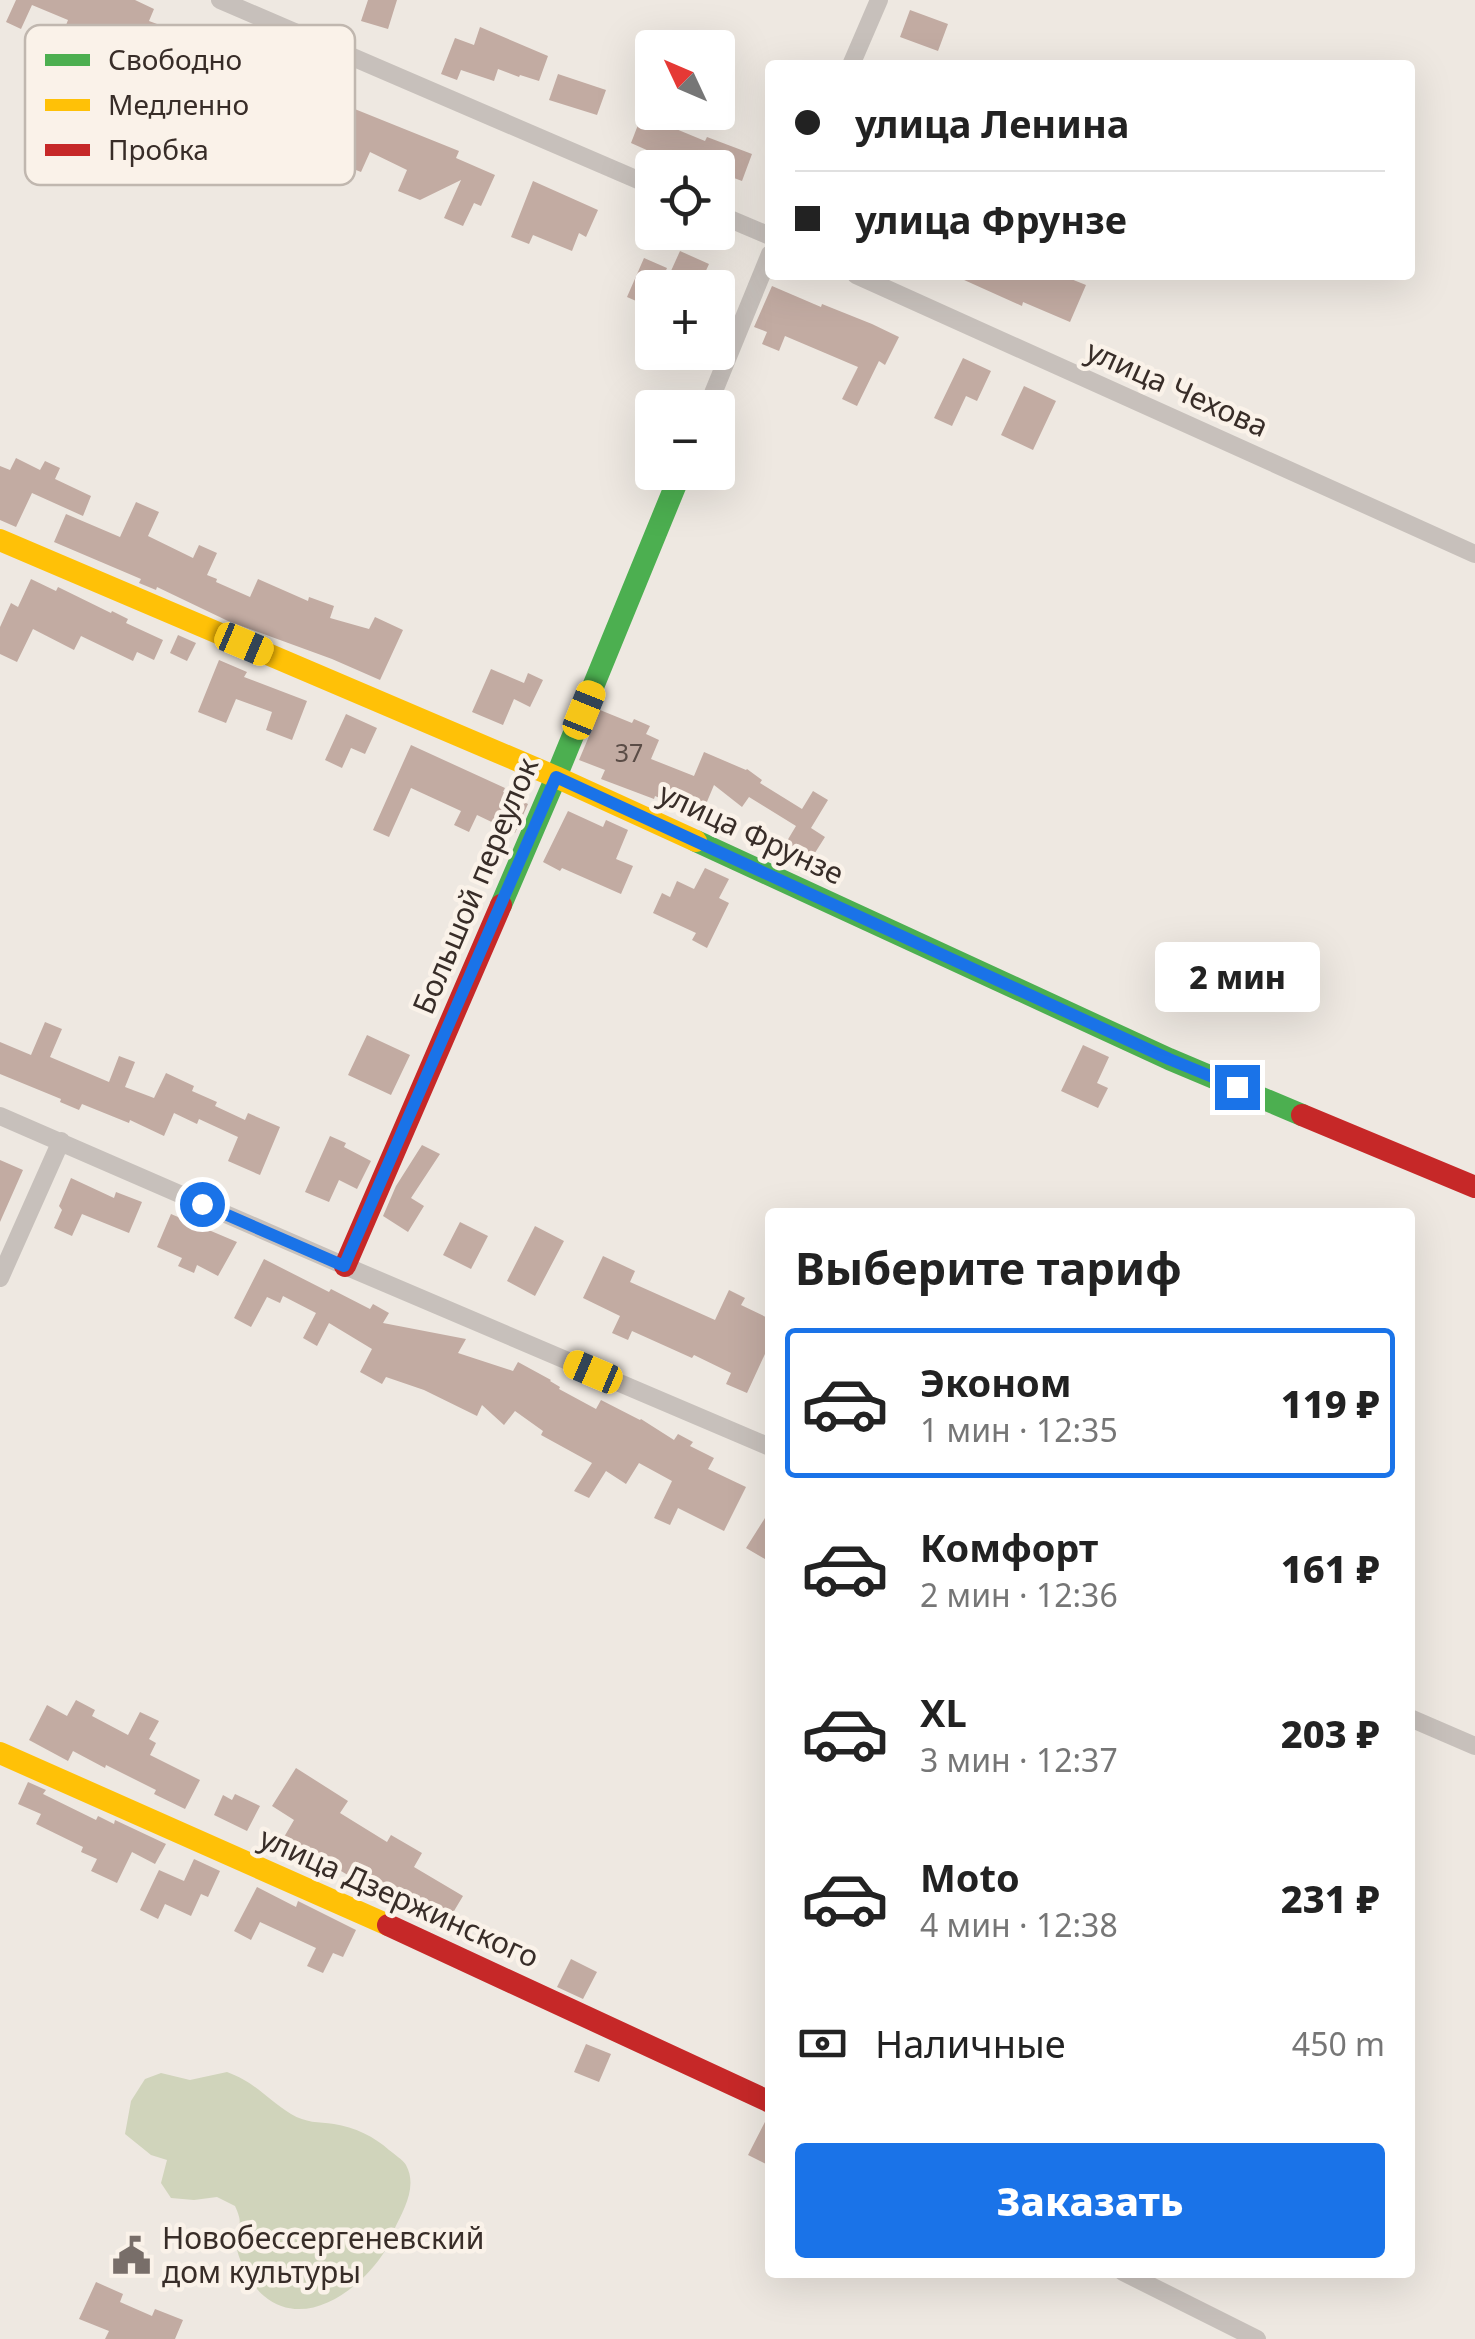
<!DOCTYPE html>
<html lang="ru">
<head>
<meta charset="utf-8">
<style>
	body { margin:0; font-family:"Noto Sans",sans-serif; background:#f6f6f6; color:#222; height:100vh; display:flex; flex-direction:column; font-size:38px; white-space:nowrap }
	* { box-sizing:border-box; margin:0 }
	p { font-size:32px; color:#767676 }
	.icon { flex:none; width:55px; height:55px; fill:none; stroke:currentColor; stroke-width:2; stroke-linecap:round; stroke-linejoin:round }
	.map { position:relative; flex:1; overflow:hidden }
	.details { position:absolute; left:765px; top:1208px; width:650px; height:1070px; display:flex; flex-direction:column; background:#fff; border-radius:10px; box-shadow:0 10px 40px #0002 }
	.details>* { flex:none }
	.banner { position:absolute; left:765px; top:60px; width:650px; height:220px; border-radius:10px; box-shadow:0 10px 40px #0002; display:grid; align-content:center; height:220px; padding:0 30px; background:#fff }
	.needle { width:65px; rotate:314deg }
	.fabs { position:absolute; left:635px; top:30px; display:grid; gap:20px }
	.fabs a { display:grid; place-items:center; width:100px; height:100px; border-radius:10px; background:#fff; box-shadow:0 10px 40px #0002; font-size:50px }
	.end { position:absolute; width:45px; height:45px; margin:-22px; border:12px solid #1a73e8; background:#fff; box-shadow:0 0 0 5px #fff }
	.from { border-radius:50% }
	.bubble { position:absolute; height:70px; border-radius:10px; background:#fff; box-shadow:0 10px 40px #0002; font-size:32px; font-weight:800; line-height:70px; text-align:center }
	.car { position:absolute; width:30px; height:60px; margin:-30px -15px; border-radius:12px; box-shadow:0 0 8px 2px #0007; background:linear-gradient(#f5c518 24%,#345 0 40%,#f5c518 0 76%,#345 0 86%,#f5c518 0) }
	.banner b { display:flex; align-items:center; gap:35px; height:95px; font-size:38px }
	.banner b+b { border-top:2px solid #e0e0e0 }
	.banner i { width:25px; height:25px; background:#222 }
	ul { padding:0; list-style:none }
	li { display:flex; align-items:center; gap:30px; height:150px; margin:0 20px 15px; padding:0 10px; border:5px solid transparent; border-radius:10px }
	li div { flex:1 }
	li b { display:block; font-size:38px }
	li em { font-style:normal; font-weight:800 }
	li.selected { border-color:#1a73e8 }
	li>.icon { width:90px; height:90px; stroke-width:1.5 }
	h2 { padding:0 30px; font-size:45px; line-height:120px }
	.pay { display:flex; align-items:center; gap:25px; height:110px; padding:0 30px; font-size:38px }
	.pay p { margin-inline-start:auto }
	.primary-button { display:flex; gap:20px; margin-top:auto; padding:20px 30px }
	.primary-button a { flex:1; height:115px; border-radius:10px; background:#1a73e8; color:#fff; font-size:40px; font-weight:800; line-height:115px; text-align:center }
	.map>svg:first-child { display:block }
</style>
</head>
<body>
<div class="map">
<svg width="1475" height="2339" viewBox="0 0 1475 2339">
	<rect width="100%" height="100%" fill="#eee8e1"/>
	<path fill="#d0d4bb" d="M227,2072C255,2082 267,2099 291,2114C306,2123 318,2122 334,2124C354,2127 375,2137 389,2150C394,2154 403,2160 406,2165C418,2187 403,2211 394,2230C391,2237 389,2245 385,2251C361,2289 306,2331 264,2296C252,2287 236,2257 236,2242C236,2223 245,2228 235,2206L217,2197L194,2200L171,2198L161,2183L167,2160L151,2155L125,2134L131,2101L145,2079L161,2073L190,2080Z"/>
	<path fill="#c2aba2" d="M16,0H135L154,9L149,21L235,53L266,70L244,112L252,117L242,137L193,112L159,99L166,80L144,71L147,64L91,39L83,61L56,51L68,20L32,5L21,29L6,22Z
		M368,0H397L388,29L361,21Z
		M910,10L948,24L938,51L900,37Z
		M480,27L548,56L539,81L520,75L519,77L498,69L494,81L461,70L457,80L441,74L455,38L474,45Z
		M558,74L606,90L597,115L549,100Z
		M300,87L459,151L456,158L495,175L481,206L474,203L463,226L444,218L461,180L420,200L398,191L407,170L370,152L361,172L346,166L356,142L316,124L315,127L307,124L297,150L279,143Z
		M643,112H669L664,124L705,141L707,137L752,154L742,181L718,172V168H687L631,143Z
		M533,181L598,210L586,237L579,233L572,251L533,235L529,244L511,237Z
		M680,251L709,264L698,288H678L666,282Z
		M644,258L667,268L658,288H652V308L627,297Z
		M953,275H1061L1086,285L1070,322L1023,302L1022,306Z
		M772,286L821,307L822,304L872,324L899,337L885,365L879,361L857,406L842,399L858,367L785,336L779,351L762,344L767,332L754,327Z
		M963,358L991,371L977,401L966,396L952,426L934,418Z
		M1024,386L1056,401L1033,450L1001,435Z
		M16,458L40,470L45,461L60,468L55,479L91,496L83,516L32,493L16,527L0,520V466L10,470Z
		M136,502L159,512L148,536L193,558L199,545L217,553L207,575L217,579L216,582L250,597L258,579L308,601L309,597L334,606L330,618L369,629L375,617L403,630L380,680L332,659L228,621L157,587L156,590L139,583L141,579L54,542L66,514L120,537Z
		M31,579L56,591L58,587L111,613L112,611L128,619L126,623L163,640L154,660L137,652L133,661L81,636L74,650L33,629L17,662L0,654V627L11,603L18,607Z
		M178,635L196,643L187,661L170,653Z
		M219,660L247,672L244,677L307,701L292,740L266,730L272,712L236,699L226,723L198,712Z
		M491,669L524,683L528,673L543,680L530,707L514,699L503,725L472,712Z
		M600,710L632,723L634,719L650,726L646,734L659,740L651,759L694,776L704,752L746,770L747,769L762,780L760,783L802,809L813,791L828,800L811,828L825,837L806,867L781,851L796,826L749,797L742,807L714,785L701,816L655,796L654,799L601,779L605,770L579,760Z
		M346,714L377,728L365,754L351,748L342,768L325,760Z
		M411,745L505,788L503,792L528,804L515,833L477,815L469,832L454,825L461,811L411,788L389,837L373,830Z
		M568,811L603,827L606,820L628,830L616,859L633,866L621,894L562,868L560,871L543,862Z
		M705,868L729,879L719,898L729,903L707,948L692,940L696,933L653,913L662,893L670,897L677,881L694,889Z
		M45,1022L62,1029L50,1057L109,1082L119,1056L135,1062L125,1087L154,1098L166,1073L194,1086L192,1091L217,1102L215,1106L245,1120L248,1113L280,1127L260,1175L228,1161L238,1137L199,1119L197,1124L174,1113L164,1136L130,1120L129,1123L82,1104L79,1110L60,1102L61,1099L0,1074V1042L31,1055Z
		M367,1035L410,1055L391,1095L348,1075Z
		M1083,1045L1109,1057L1097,1083L1108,1088L1098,1108L1061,1091Z
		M330,1136L346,1143L344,1147L371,1161L357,1189L339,1180L329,1202L305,1192Z
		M422,1145L440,1154L411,1198L424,1206L408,1232L383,1216L396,1186Z
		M0,1160L23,1170L0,1222Z
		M71,1178L114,1198L116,1192L142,1202L129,1233L82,1214L72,1236L54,1228L62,1210L59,1206Z
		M171,1214L237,1242L218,1276L197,1265L194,1273L178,1266L182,1258L157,1247Z
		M460,1222L488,1236L471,1269L443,1255Z
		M535,1226L564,1241L535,1296L507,1281Z
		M603,1256L635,1271L630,1282L715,1320L729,1290L745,1298L741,1305L770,1319V1343L747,1393L726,1384L731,1373L694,1355L692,1358L632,1331L628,1340L612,1333L620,1316L583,1298Z
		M264,1259L329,1292L331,1289L370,1309L373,1304L389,1313L383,1323L466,1339L458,1353L513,1371L518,1362L551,1380L550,1381L560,1387L559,1389L596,1409L601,1400L640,1420L641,1419L674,1440L678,1434L693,1442L690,1446L714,1458L708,1469L746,1487L724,1531L678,1508L670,1525L654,1518L672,1481L639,1463L626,1484L606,1471L589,1498L574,1491L592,1463L541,1435L543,1431L515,1411L504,1425L482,1405L477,1416L424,1390L386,1377L382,1384L360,1372L372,1349L329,1323L317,1346L303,1338L316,1313L283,1296L280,1303L267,1297L251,1327L234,1318Z
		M770,1510V1562L746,1548Z
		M76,1700L95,1710L92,1716L128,1735L140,1712L159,1721L149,1739L156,1743L150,1755L200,1780L185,1809L154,1794L156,1790L106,1765L105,1768L73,1751L68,1761L29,1740L47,1705L67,1716Z
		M296,1768L348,1801L340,1813L387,1842L391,1835L422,1853L414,1867L463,1896L442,1931L336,1868L328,1881L277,1849L294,1820L272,1806Z
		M28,1782L46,1790L43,1794L96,1820L98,1816L114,1824L115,1820L166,1844L155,1864L132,1852L117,1883L91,1871L97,1859L81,1852L83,1847L36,1824L41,1814L18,1804Z
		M235,1794L260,1806L247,1831L214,1815L223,1795L232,1800Z
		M194,1859L220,1871L208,1897L201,1894L191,1916L165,1904L158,1919L140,1910L159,1870L184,1881Z
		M257,1887L296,1907L298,1901L356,1930L343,1957L333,1953L323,1973L307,1966L316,1948L260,1922L251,1940L234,1931Z
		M571,1959L597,1972L583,1999L557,1987Z
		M586,2044L611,2054L599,2082L574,2072Z
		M768,2116L770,2117V2166L748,2155Z
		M96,2282L123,2294L120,2302L152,2316L155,2309L183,2320L175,2339H105L109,2331L79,2319Z"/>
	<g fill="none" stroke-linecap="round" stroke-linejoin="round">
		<path stroke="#c7c0bb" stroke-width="18" d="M220,0L652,186
			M851,65L879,0
			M718,214L770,236
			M856,275L1475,554
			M707,408L770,254
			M0,1116L345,1266L770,1447
			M0,1278L61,1141
			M1410,1718L1475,1746
			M1123,2272L1257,2339"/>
		<path stroke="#4caf50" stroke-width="22" d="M696,841L1169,1059L1302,1115
			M501,905L556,777L681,472"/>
		<path stroke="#ffc107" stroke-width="22" d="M0,540L556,777L696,841
			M0,1753L388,1925"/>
		<path stroke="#c62828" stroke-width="22" d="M1302,1115L1475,1187
			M345,1266L501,905
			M388,1925L770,2102"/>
	</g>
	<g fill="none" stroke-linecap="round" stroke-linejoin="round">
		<path stroke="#1a73e8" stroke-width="12" d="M202,1204L344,1266L556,777L1169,1059L1237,1087"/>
	</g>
	<defs>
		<symbol id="civic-bare" viewBox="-9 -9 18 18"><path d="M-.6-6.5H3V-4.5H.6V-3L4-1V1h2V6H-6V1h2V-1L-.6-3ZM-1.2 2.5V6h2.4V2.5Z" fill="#786e69" stroke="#faf2e9" stroke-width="2.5" paint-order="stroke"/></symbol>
	</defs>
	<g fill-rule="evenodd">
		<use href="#civic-bare" x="104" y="2228" width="55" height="55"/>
	</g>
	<g text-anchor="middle" stroke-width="9" stroke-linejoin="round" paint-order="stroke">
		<g font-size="25" fill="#5a4c46">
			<text x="629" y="762">37</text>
		</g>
		<g font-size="30" fill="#382d28" stroke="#faf2e9">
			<text transform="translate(1177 389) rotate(24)" y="10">улица Чехова</text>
			<text transform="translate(751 834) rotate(25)" y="10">улица Фрунзе</text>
			<text transform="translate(476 886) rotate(-67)" y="10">Большой переулок</text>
			<text transform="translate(399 1898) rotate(24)" y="10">улица Дзержинского</text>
		</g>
		<g font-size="30" fill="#382d28" stroke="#faf2e9" text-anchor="start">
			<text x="162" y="2249">Новобессергеневский<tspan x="162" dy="34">дом культуры</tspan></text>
		</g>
	</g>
	<rect x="25" y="25" width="330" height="160" rx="15" fill="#faf2e9" stroke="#c0b7af" stroke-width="2.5"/>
	<rect x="45" y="54" width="45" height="12" fill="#4caf50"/>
	<rect x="45" y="99" width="45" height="12" fill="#ffc107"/>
	<rect x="45" y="144" width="45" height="12" fill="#c62828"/>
	<g font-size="28" fill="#382d28">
		<text x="108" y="70">Свободно</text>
		<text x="108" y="115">Медленно</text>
		<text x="108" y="160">Пробка</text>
	</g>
</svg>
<div class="fabs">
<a><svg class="needle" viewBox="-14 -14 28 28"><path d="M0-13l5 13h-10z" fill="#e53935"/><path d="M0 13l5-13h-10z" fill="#767676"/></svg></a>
<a><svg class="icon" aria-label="locate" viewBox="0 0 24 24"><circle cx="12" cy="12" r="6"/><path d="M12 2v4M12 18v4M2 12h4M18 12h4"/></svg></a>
<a>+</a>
<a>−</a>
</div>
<i class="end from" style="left:202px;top:1204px"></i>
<i class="end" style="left:1237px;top:1087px"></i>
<div class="bubble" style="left:1155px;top:942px;width:165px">2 мин</div>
<i class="car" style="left:244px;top:644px;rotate:113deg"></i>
<i class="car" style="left:584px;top:710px;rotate:22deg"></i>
<i class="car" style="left:593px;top:1372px;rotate:293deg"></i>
<div class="banner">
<b><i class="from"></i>улица Ленина</b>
<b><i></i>улица Фрунзе</b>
</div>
<section class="details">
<h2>Выберите тариф</h2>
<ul>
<li class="selected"><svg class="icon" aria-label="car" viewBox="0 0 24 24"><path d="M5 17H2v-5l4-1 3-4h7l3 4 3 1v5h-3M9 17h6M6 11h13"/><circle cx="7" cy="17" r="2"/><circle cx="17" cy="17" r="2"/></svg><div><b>Эконом</b><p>1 мин · 12:35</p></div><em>119 ₽</em></li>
<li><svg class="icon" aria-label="car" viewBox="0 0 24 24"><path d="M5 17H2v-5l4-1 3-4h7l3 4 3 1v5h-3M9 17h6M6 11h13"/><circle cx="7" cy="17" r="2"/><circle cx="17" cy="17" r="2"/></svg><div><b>Комфорт</b><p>2 мин · 12:36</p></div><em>161 ₽</em></li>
<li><svg class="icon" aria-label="car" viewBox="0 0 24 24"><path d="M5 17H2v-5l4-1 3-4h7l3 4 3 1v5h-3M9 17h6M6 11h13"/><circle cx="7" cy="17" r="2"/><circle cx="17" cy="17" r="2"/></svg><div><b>XL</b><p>3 мин · 12:37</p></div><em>203 ₽</em></li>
<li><svg class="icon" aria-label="car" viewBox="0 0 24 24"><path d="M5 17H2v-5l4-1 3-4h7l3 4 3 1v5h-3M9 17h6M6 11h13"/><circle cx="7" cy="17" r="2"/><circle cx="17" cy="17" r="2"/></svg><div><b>Moto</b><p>4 мин · 12:38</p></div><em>231 ₽</em></li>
</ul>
<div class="pay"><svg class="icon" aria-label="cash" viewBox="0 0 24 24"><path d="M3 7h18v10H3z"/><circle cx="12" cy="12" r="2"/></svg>Наличные<p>450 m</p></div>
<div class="primary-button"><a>Заказать</a></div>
</section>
</div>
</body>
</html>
